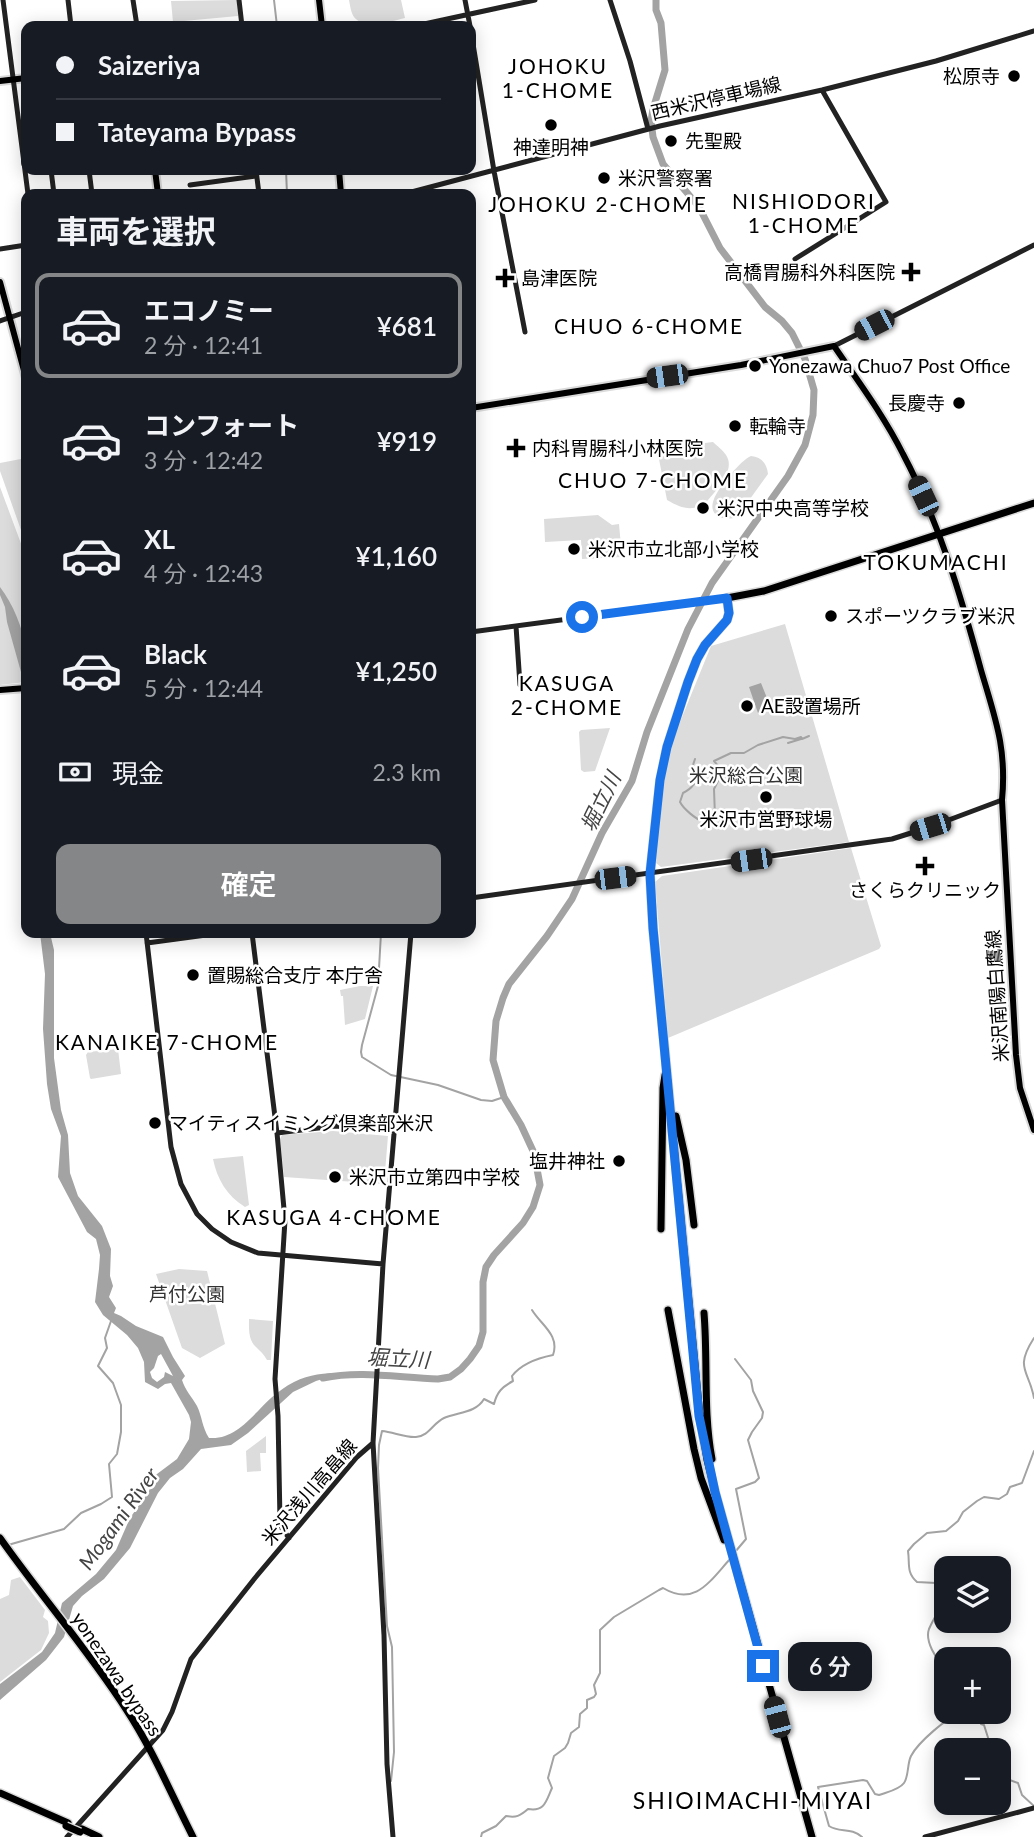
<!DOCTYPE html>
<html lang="ja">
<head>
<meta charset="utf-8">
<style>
	body { margin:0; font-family:Lato,"Noto Sans JP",sans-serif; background:#242831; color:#f1f3f6; height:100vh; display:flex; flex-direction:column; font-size:26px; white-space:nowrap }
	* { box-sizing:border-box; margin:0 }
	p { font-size:23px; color:#9ea1a6 }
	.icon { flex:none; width:38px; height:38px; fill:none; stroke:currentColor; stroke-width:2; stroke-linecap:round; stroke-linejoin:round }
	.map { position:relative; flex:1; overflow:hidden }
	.drawer { position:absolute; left:21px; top:189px; width:455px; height:749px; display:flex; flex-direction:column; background:#171b24; border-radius:14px; box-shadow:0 4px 18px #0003 }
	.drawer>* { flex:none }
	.top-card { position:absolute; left:21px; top:21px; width:455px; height:154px; border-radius:14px; box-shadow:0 4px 18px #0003; display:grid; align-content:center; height:154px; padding:0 35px; background:#171b24 }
	.tools { position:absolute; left:934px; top:1556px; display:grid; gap:14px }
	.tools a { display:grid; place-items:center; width:77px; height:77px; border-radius:14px; background:#171b24; box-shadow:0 4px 18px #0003; font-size:35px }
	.end { position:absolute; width:32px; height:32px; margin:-16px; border:9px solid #1a73e8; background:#fff; box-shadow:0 0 0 4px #fff }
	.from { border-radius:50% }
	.bubble { position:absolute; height:49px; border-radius:14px; background:#171b24; box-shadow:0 4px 18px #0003; font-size:23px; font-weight:600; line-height:49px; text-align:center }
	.car { position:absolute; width:21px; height:42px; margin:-21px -10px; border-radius:9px; box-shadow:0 0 5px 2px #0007; background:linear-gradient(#222 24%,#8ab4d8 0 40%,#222 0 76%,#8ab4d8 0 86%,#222 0) }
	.top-card b { display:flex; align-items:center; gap:24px; height:66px; font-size:26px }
	.top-card b+b { border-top:2px solid #363941 }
	.top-card i { width:18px; height:18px; background:#f1f3f6 }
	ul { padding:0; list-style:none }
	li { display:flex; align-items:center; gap:21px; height:105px; margin:0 14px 10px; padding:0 21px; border:4px solid transparent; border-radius:14px }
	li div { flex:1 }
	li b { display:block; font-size:26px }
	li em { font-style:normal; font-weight:600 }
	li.active { border-color:#858687 }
	li>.icon { width:63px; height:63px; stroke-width:1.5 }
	h2 { padding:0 35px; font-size:32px; line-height:84px }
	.pay { display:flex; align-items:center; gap:18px; height:77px; padding:0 35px; font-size:26px }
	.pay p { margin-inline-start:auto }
	.action { display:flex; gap:14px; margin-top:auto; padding:14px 35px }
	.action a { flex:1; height:80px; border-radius:14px; background:#858687; color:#fff; font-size:28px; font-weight:600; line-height:80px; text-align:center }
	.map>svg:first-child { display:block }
</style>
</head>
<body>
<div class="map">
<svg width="1034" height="1837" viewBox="0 0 1034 1837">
	<rect width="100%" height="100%" fill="#fff"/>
	<path fill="#dcdcdc" d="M237,0L238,16L173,22L171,1Z
		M349,0H401L405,18C392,21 364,30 354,17C351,13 350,5 349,0Z
		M713,442C717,446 723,450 726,455C737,471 713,493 704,505C689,511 681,508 667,500L657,449Z
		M751,456C761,457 767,463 768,474L737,517C724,522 707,516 714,499C718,488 741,460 751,456Z
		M26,458V544L0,471V463Z
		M0,487L26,557V682L0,685Z
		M598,515L612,525L619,524L622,557L582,559L581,540L545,542L544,519Z
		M785,624L849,842L661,867L656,863L661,804L669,749L711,646Z
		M610,728L595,771L584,772L581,770L579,732L581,730Z
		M851,848L881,946L879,949L668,1038L655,882L662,876Z
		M360,986H373L365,1019L345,1025L343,996H341L340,990Z
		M118,1049L121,1074L91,1079L90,1078L86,1055L88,1052Z
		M333,1131L388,1136L384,1184L284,1177L280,1139L282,1135Z
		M243,1156L249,1205L245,1207C227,1196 217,1179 213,1159Z
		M179,1269L207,1271L225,1344L200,1358L182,1348L156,1274Z
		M249,1319L273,1321L271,1360H267C263,1353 261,1352 256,1347C248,1340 249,1328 249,1319Z
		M266,1436V1453H260L261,1471L247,1472L246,1451Z
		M20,1577L45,1610L43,1617L48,1621L49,1633L41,1650L0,1682V1599L9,1595L11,1580Z"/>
	<path fill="#a3a3a3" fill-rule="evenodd" d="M0,587C13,604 23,628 26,650C28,662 26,677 26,690L7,622L5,607L0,595Z
		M761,683L771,708L758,713L749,687Z
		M40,933H50L54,950V1058L61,1110L68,1135L70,1173L78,1196L102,1226L111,1249L110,1276L113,1286L109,1297L116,1308L114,1313L121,1316L136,1326L163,1337L173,1357L185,1376L182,1380C185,1390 192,1397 197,1406C202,1416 202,1427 209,1438C237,1440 253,1414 271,1398C278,1392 286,1386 294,1382C310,1374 324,1373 342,1373L316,1381L293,1392L248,1433L231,1445L201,1449L183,1469L170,1478L158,1493L130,1548L104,1579L82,1596L73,1606L64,1637L46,1660L0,1700V1684L42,1652L55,1633L62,1603L96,1574L116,1550L130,1518L149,1491L153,1477L177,1459L189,1439L191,1422L189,1415L171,1383L165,1384L158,1389L145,1382L144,1362L138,1348L127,1335L103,1315L95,1302L99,1269L100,1255L96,1239L87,1232L58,1177L61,1136L51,1109L47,1084L43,1029L45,974ZM161,1354L173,1376L165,1372L164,1377L157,1382L152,1378L150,1372L154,1368L158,1356Z"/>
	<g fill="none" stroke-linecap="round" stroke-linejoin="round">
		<path stroke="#a3a3a3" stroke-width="2" d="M274,0L277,26
			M286,170L287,194
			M788,743L801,739
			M695,759L692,768L697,774C697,783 691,789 683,793L680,802C683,808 696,820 703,821C707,822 712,819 715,817L714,789L722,773L719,767L714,761L731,753H744L758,745L783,737L795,739L801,737L802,739L809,736
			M381,933L378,986L362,1045L361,1052L362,1057L391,1075L438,1085L481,1100L492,1101L504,1097
			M1034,1338C1014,1369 1029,1370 1034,1398
			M735,1359L751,1380L753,1391L763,1412L762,1418L752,1432L748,1440L759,1478L755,1482L736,1489L746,1539L735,1552
			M8,1545L64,1529L81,1513L101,1504L112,1497L109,1464L117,1454L121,1432V1405L113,1383L98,1366L107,1348L105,1338L111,1321
			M947,1666C935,1661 925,1640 929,1629C936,1612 949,1602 936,1583L917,1582C906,1572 910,1564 908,1551L914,1544L927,1533L946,1531L958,1521L963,1512L977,1501L984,1497L999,1499L1007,1494L1010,1487L1022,1483L1034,1451
			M983,1721L992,1712
			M999,1768L1007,1779L1018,1783L1022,1795L1034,1806
			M391,1781L394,1752L392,1647L387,1626L378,1468L379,1445L382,1431C393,1432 406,1438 416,1437C429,1436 433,1423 444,1418C458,1412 476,1413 484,1399L494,1404C497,1392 502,1387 513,1381L512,1376C522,1363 538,1358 553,1355C560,1335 541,1325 532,1310
			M481,1837L482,1833L496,1826L506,1816C516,1818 520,1816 528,1809C545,1812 546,1801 552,1788L548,1778L554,1756L565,1748L568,1743L571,1733L579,1727L580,1714L587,1708V1700L594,1697L596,1694L594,1685L600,1673V1630L614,1617L659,1590L663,1588C695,1607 710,1581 730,1559
			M862,1837C851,1827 840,1833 829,1826L818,1787L863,1780L867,1781L875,1794L879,1795C887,1792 899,1790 904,1783C909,1776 907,1764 911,1756C917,1744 948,1715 962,1714C969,1713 977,1719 983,1722L981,1724L984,1725L991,1747L990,1750"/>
		<path stroke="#a3a3a3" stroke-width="7" d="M323,1378C361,1370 400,1378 438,1379L450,1377L461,1369L470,1359L479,1346L483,1332V1282L486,1267L494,1255L523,1223L533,1207L540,1185L534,1153L521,1125L504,1097L493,1060L496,1021L503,998L509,984L547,936L572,899L602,833L632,781L647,732L688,629L712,583L788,476L805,445L813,415L814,390L805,359L792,333L782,321L765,307L720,248L699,207L663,164L653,137L651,121L653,109L665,70L661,23L656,10V0"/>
		<defs>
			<path id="primary" d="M319,0L322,26
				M0,81L26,78
				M155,170L158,194
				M339,170L341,194
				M0,282L26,378
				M471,408L741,365L834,346C858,381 884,416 903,454C939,522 961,596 981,670C995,718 1007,748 1002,800L1016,1055L1020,1088L1034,1130
				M0,690L26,688"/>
			<path id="highway" d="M676,1116L686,1160L694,1225
				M661,1229L663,1088L665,1075
				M668,1310L694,1449L701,1478L724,1540
				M704,1313C708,1362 703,1411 712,1459
				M0,1538C41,1596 88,1650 126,1709C153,1750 171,1794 193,1837
				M0,1793L68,1823
				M82,1829L99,1837
				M812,1837L715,1492L707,1460L700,1416L653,928L650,874L660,781L667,747L688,682L697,659L705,645L727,620L729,613L727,598L764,591L1034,503"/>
		</defs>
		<use href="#primary" stroke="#dbdbdb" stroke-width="10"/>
		<use href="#highway" stroke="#dbdbdb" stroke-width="10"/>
		<path stroke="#222" stroke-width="5" d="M3,0L28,194
			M68,0L71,26
			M133,0L137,26
			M239,0L242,26
			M465,0L470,26
			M610,0L630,61L648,129
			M415,26L535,0
			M471,32L494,171L525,332
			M51,170L54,194
			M89,170L92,194
			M256,170L259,194
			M190,185L256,176
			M404,194L660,126L822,90L936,61L1034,31
			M0,249L26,245
			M795,259L886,202L822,90
			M0,321L26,312
			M834,346L1034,245
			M471,536V541
			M516,626L520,685
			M471,632L727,598
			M471,898L892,839L930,827L1002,800
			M146,933L171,1147L181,1184L197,1214L212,1229L231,1242L258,1253L383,1264
			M252,933L277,1133L285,1220L275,1379L278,1416L280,1521L281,1527L289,1538
			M147,943L221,933
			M277,1133L335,1126L394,1131
			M67,1837L163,1730L172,1712L191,1659L255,1578L357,1457L373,1443
			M393,1837L387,1764L384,1635L373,1443L383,1264L411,933
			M925,1837L1034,1808"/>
		<use href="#primary" stroke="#000" stroke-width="6"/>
		<use href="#highway" stroke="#000" stroke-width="7"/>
		<defs>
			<path id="highway-bridge" d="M66,1826L80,1832"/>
		</defs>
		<use href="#highway-bridge" stroke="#dbdbdb" stroke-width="10" stroke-linecap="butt"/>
		<use href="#highway-bridge" stroke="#000" stroke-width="7"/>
	</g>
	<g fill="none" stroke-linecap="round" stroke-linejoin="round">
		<path stroke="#1a73e8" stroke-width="9" d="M582,617L727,598L729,613L727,620L705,645L697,659L688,682L667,747L660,780L650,874L653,928L699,1416L715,1492L763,1666"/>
	</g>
	<g fill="#000" stroke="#fff" stroke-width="2.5">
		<circle cx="1014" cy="76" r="7"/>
		<circle cx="551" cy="125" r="7"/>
		<circle cx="671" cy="141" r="7"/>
		<circle cx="604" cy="178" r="7"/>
		<path d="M907.5 261.5h7v7h7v7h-7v7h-7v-7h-7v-7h7z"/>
		<path d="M501.5 267.5h7v7h7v7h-7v7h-7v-7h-7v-7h7z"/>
		<circle cx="755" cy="366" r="7"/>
		<circle cx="959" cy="403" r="7"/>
		<circle cx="735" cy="426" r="7"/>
		<path d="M512.5 437.5h7v7h7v7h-7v7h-7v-7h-7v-7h7z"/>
		<circle cx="703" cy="508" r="7"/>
		<circle cx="574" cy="549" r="7"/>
		<circle cx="831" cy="616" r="7"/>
		<circle cx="747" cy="706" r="7"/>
		<circle cx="766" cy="797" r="7"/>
		<path d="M921.5 855.5h7v7h7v7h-7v7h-7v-7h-7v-7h7z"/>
		<circle cx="193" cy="975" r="7"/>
		<circle cx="155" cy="1123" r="7"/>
		<circle cx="619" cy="1161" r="7"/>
		<circle cx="335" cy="1177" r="7"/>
	</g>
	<g text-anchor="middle" stroke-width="5" stroke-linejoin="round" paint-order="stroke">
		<g font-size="19" fill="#000" stroke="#fff" text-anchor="start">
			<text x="1000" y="83" text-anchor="end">松原寺</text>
			<text x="685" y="148">先聖殿</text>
			<text x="551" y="154" text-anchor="middle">神達明神</text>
			<text x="618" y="185">米沢警察署</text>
			<text x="895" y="279" text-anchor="end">高橋胃腸科外科医院</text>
			<text x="521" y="285">島津医院</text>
			<text x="769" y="373">Yonezawa Chuo7 Post Office</text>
			<text x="945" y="410" text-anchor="end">長慶寺</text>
			<text x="749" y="433">転輪寺</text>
			<text x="532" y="455">内科胃腸科小林医院</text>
			<text x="717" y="515">米沢中央高等学校</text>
			<text x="588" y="556">米沢市立北部小学校</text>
			<text x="845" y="623">スポーツクラブ米沢</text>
			<text x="761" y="713">AE設置場所</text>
			<text x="766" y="826" text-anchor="middle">米沢市営野球場</text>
			<text x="925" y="897" text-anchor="middle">さくらクリニック</text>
			<text x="207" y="982">置賜総合支庁 本庁舎</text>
			<text x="169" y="1130">マイティスイミング倶楽部米沢</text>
			<text x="605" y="1168" text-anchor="end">塩井神社</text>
			<text x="349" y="1184">米沢市立第四中学校</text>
		</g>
		<g font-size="19" fill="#000" stroke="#fff">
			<text transform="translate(716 98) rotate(-13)" y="7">西米沢停車場線</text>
			<text transform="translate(997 996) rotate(-94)" y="7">米沢南陽白鷹線</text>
			<text transform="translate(309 1492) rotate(-49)" y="7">米沢浅川高畠線</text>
			<text transform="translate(117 1674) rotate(56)" y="7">yonezawa bypass</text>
		</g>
		<g font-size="19" fill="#333" stroke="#fff">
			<text x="746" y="782">米沢総合公園</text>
			<text x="187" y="1301">芦付公園</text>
		</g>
		<g font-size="21" letter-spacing="2" fill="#000" stroke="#fff">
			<text x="558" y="74">JOHOKU<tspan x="558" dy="24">1-CHOME</tspan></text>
			<text x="804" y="209">NISHIODORI<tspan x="804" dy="24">1-CHOME</tspan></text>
			<text x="598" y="212">JOHOKU 2-CHOME</text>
			<text x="649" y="334">CHUO 6-CHOME</text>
			<text x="653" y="488">CHUO 7-CHOME</text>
			<text x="936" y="570">TOKUMACHI</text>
			<text x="567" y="691">KASUGA<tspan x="567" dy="24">2-CHOME</tspan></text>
			<text x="167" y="1050">KANAIKE 7-CHOME</text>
			<text x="334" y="1225">KASUGA 4-CHOME</text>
		</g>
		<g font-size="21" font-style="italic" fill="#444" stroke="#fff">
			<text transform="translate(601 802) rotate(-64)" y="7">堀立川</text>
			<text transform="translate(398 1359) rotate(3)" y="7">堀立川</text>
			<text transform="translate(119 1519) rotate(-54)" y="7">Mogami River</text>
		</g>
		<g font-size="23" letter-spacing="2" fill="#000" stroke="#fff">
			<text x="753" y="1809">SHIOIMACHI-MIYAI</text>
		</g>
	</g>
</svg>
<div class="tools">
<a><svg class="icon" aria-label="layers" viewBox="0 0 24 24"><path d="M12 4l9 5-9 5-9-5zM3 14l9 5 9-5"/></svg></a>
<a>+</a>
<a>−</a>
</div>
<i class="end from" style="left:582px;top:617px"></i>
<i class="end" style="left:763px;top:1666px"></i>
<div class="bubble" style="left:788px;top:1642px;width:84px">6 分</div>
<i class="car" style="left:874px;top:325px;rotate:243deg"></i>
<i class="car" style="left:667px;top:376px;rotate:262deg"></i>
<i class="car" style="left:923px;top:496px;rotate:335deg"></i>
<i class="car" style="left:930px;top:827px;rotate:253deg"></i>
<i class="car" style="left:751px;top:860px;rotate:262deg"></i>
<i class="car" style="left:615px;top:878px;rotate:83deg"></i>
<i class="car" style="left:777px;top:1717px;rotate:345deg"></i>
<div class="top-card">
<b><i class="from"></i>Saizeriya</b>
<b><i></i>Tateyama Bypass</b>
</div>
<section class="drawer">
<h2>車両を選択</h2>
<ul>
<li class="active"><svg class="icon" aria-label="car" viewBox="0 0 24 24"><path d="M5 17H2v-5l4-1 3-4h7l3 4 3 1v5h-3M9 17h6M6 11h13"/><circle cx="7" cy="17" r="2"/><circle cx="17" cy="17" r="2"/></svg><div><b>エコノミー</b><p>2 分 · 12:41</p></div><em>¥681</em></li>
<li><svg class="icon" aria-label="car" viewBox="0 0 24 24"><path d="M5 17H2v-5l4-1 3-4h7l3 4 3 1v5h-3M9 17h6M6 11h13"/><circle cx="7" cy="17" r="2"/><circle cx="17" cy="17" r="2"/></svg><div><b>コンフォート</b><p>3 分 · 12:42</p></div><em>¥919</em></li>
<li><svg class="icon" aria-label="car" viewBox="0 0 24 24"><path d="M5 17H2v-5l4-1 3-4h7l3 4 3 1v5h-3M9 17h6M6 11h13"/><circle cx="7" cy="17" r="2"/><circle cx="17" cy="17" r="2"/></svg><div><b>XL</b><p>4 分 · 12:43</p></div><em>¥1,160</em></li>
<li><svg class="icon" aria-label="car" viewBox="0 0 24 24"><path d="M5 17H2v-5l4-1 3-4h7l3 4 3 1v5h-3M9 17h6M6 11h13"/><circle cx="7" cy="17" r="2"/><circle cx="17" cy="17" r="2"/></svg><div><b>Black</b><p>5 分 · 12:44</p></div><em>¥1,250</em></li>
</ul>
<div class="pay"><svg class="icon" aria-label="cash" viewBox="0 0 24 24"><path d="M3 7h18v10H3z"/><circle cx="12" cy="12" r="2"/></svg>現金<p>2.3 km</p></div>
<div class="action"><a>確定</a></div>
</section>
</div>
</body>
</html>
